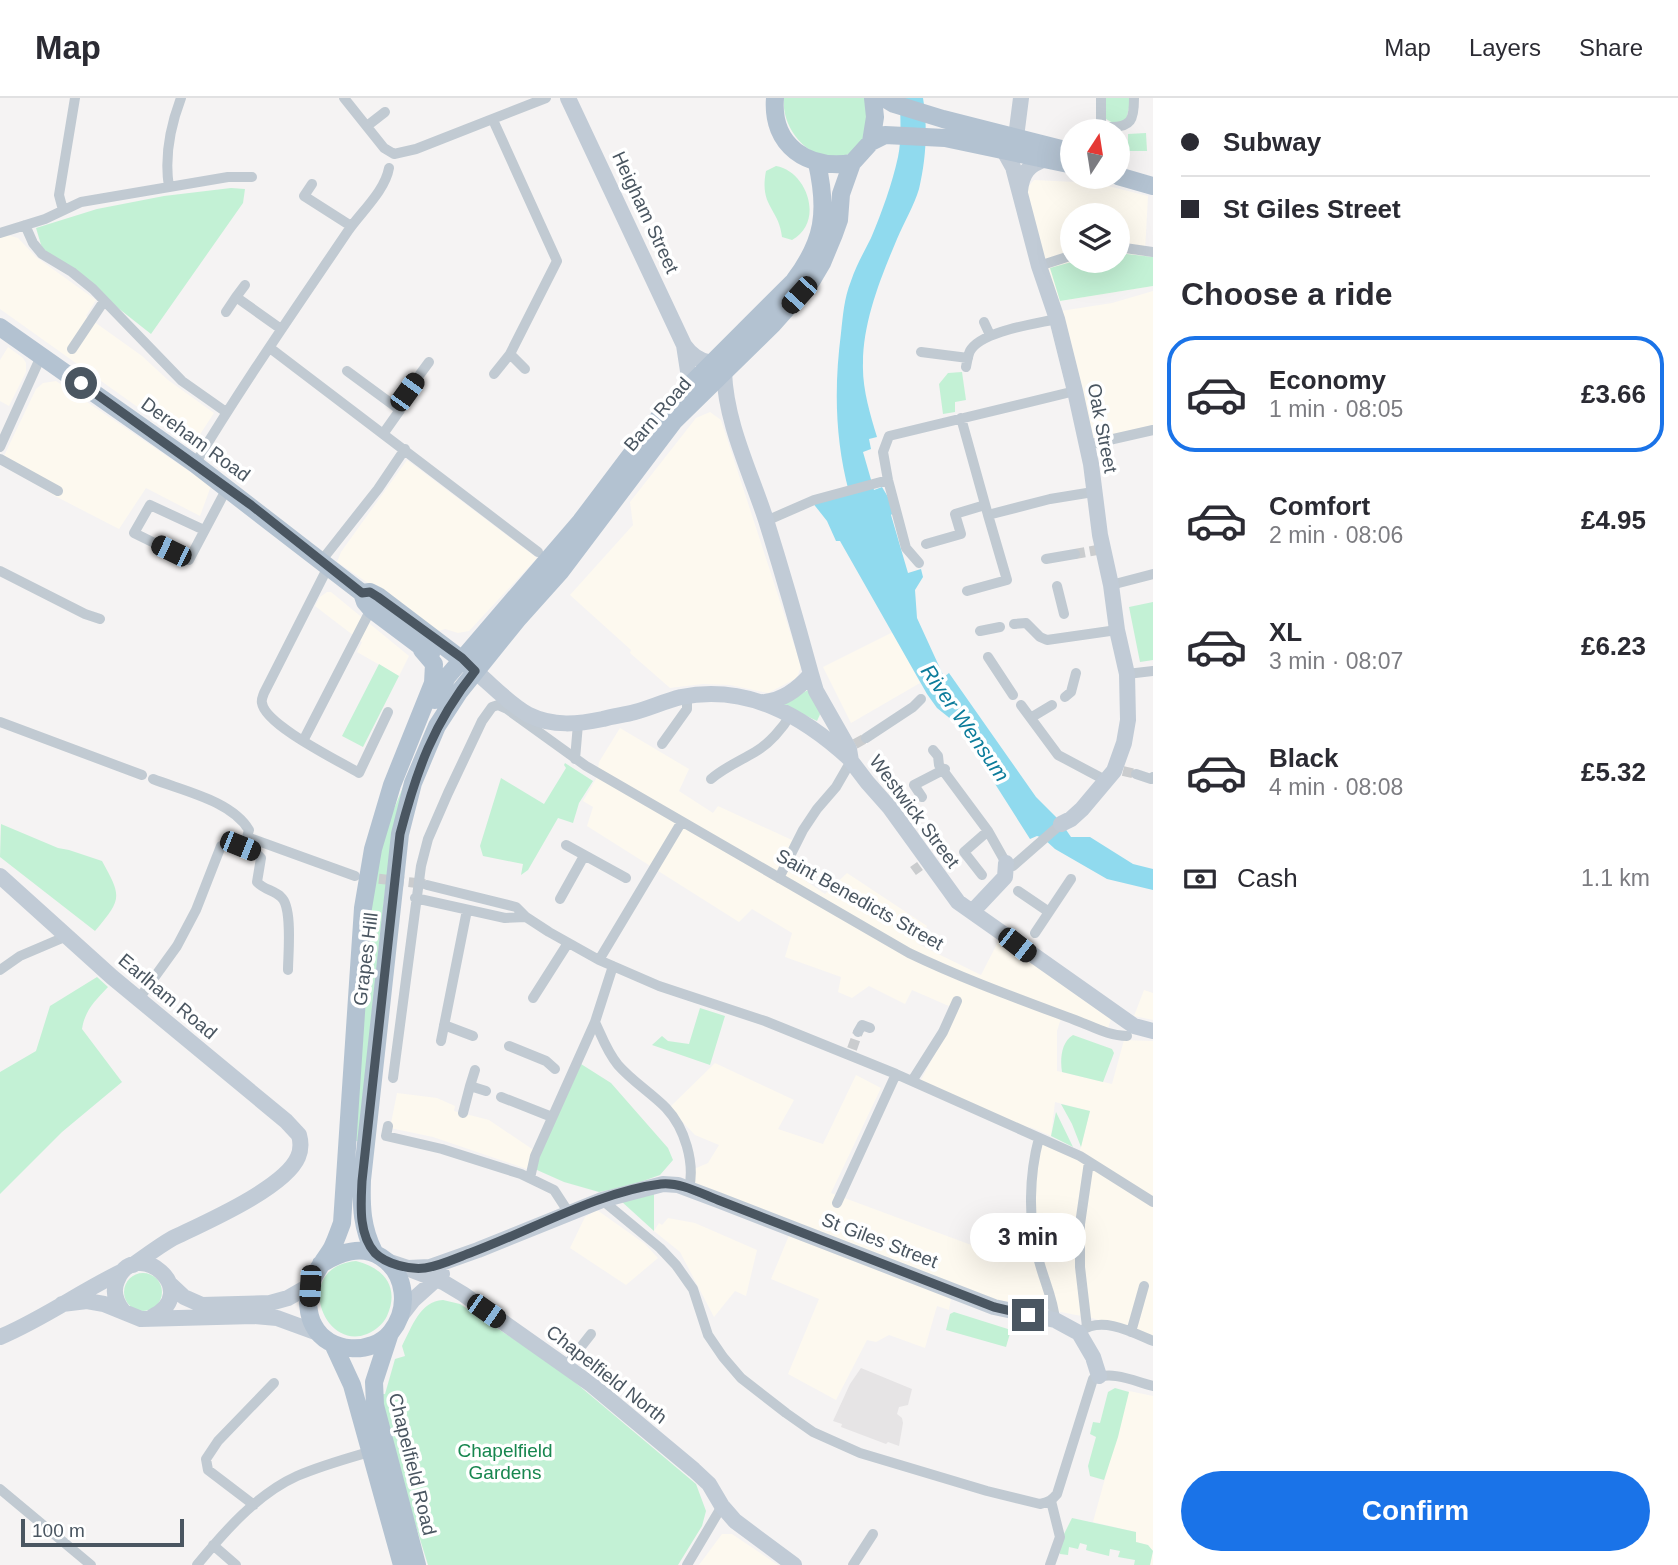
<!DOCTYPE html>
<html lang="en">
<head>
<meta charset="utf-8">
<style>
	body { margin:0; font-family:Helvetica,sans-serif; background:#f2f2f3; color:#2b2b33; height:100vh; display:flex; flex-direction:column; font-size:26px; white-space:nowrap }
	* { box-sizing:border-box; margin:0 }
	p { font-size:23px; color:#7c7c81 }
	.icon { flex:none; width:38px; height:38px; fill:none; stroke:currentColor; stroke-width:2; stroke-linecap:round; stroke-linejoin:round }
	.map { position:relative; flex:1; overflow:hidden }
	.side { display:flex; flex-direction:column; background:#fff; width:525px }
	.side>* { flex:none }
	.guide { display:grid; align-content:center; height:154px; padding:0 28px; background:#fff }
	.needle { width:46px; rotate:12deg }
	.tools { position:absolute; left:1060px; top:21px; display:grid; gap:14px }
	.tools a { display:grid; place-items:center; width:70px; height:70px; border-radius:50%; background:#fff; box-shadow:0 7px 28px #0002; font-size:35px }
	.scale { position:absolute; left:21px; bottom:18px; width:163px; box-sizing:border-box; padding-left:7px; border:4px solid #4a5661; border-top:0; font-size:19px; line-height:24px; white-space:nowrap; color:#4a5661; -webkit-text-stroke:5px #fff; paint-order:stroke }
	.end { position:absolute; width:32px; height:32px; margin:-16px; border:9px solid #4a5661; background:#fff; box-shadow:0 0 0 4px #fff }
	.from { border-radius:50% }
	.bubble { position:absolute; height:49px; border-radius:24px; background:#fff; box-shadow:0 7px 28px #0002; font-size:23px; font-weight:600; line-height:49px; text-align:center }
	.car { position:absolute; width:21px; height:42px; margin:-21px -10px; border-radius:9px; box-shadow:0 0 5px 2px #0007; background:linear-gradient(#222 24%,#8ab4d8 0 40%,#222 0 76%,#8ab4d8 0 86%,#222 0) }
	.guide b { display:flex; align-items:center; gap:24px; height:66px; font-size:26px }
	.guide b+b { border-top:2px solid #e1e1e2 }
	.guide i { width:18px; height:18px; background:#2b2b33 }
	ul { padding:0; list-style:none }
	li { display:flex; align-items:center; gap:21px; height:116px; margin:0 14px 10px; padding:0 14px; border:4px solid transparent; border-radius:28px }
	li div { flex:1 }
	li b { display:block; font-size:26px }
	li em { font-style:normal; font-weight:600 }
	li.current { border-color:#1a73e8 }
	li>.icon { width:63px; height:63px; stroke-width:1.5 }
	h2 { padding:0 28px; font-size:32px; line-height:84px }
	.pay { display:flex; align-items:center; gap:18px; height:77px; padding:0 28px; font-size:26px }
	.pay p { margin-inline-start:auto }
	.button { display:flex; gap:14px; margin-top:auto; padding:14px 28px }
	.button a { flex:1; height:80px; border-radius:42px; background:#1a73e8; color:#fff; font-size:28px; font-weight:600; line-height:80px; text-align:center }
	header { display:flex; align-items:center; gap:42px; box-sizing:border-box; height:98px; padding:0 35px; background:#fff; border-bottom:2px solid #e1e1e2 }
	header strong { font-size:33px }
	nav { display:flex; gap:38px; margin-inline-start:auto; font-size:24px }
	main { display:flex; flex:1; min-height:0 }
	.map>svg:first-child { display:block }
</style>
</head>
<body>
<header>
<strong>Map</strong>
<nav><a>Map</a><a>Layers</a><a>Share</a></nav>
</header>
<main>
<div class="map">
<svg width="1153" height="1467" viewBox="0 0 1153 1467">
	<rect width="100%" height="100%" fill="#f5f3f3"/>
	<path fill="#fdf9ef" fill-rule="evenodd" d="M1034,82L1096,85L1148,98L1145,154L1153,188L1060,203V210L1046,169L1025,92ZM1073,117H1118V163H1073Z
		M7,137L18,140L36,159L96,202L86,218L142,258L168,282L214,315L195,344L191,347L0,211V138Z
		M1153,193V327L1090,342L1061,213L1112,205Z
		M8,249L23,260L26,265V274L9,308L0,303V262Z
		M56,283L211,388L200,418L146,390L119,431L55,398L1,364L36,291L43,285Z
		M710,314L721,322L801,568L797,580L768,595L730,587L703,586L670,590L630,555L631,552L570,497L633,427L630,404L696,320Z
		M407,362L537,460L469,533L458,535L445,531L439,533L337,464L341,454Z
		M327,494H331L409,558L399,578L357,554L362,544L315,508L320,499Z
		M893,534L920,585L851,625L823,569Z
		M620,630L689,671L679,693L713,715L718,708L792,742L781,766L825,796L847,775L927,828L918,846L981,877L999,842L1111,921L1108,930L1063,914L1057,933V973L1112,986L1124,942L1153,943V1240L1092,1220L998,1202L953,1189L949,1212L937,1208L925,1250L889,1237L876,1244L867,1242L836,1302L788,1276L819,1201L771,1181L790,1135L691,1096L694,1071L708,1065L719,1047L695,1037L669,1010L715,965L794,1002L778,1031L823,1046L856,977L881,990L831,1095L1009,1161L1022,1136L1040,1048L1050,1044L1079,1056L1090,1013L1055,1004L1051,1038L1030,1029L1027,1033L921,982L958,912L912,892L905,906L869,888L852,900L838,894L841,879L785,859L792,835L752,811L739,824L587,728L593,709L583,703L596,681L599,664Z
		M1144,892L1153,895V922L1134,918Z
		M397,995L437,1000L455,1008L454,1013L489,1022L535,1053L527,1071L433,1039L390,1030Z
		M597,1112L645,1146L658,1160L626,1187L570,1150L585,1119Z
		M668,1120L695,1125L757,1152L746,1198L735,1193L714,1219L680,1154L654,1133L659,1125L662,1127Z
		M1129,1293L1153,1298V1467H1150L1153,1453L1148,1447L1136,1444V1434L1093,1424Z
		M722,1436H732L778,1467H699Z"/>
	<path fill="#e6e4e5" d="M861,1270L912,1291L908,1307L899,1309L897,1316L902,1320L903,1325L899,1348L888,1344L886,1346L841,1329L842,1326L833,1323L850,1286Z"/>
	<path fill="#c3f1d5" d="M784,0H867V38C863,43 858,51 852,54C819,74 780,35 784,0Z
		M1102,0H1131L1126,23L1113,25L1106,21Z
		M1146,35L1147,53H1128V36Z
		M776,68C807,73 825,124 792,142L782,139C779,110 759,109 766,73Z
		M231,90L245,91L243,105L151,236L42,150L36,130L97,111L164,98Z
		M1118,155L1153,159V188L1060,203L1050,170L1075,163H1118Z
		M962,274L966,302L955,304V314L943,316L939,286L948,275Z
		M1153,504V562L1140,564L1129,509Z
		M379,566L399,578L363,649L342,638Z
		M810,591L822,612L817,623L782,606Z
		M565,665L593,683L579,705L573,725L558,720L528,772L521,777L523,766L483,758L480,748L501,680L544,706L566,670L564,667Z
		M410,672L385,793L358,1043H355L372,783L387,728Z
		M1,726L58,750L69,752L102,763C122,799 122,801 95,833L0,759Z
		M97,879L108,889C95,903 85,912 82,931L122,984L62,1034L0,1096V974L36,953L50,908Z
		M700,910L725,918L710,967L652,947L662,938L668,943L689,946Z
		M1073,937L1112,951L1114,955L1103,984L1062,974C1060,962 1061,944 1073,937Z
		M581,966L611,985L668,1050L673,1062L660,1077L629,1088L599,1094L564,1084L537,1072L536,1065Z
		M1061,1006L1090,1013L1081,1049L1072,1026Z
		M1056,1014L1073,1049L1051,1038Z
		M654,1096V1133L621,1103Z
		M356,1163C384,1170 400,1189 387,1218C383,1226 376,1232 367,1236C323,1254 292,1169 356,1163Z
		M124 1194a19 19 0 1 1 38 0a19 19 0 1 1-38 0Z
		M443,1202L460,1206L558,1270L696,1386L706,1413L702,1428L678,1467H428L402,1383L381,1296H385L395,1261L405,1258L402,1248C412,1229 420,1203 443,1202Z
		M954,1214L1011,1232L1006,1249L946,1232L950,1216Z
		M1115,1290L1129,1294L1118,1339L1104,1382L1090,1378L1088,1368L1096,1339L1090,1336L1093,1324L1100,1325L1108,1294Z
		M1072,1420L1136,1434V1444L1148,1447L1153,1453L1150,1467H1134L1135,1462L1118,1459L1120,1453L1110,1451L1109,1458L1089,1453L1086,1452L1087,1447L1080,1445L1078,1451L1069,1449L1068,1457L1060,1456L1057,1450Z"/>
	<path fill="#90daee" d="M900,0H923C928,29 926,62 919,91C914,108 904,124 897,141C881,179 863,223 863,265C862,290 870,316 877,339L869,341L871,351L863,354L874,392L882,389L888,399L893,415L891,417L908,475L921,471L923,479L915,492L917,520L944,579L949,575L1036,699L1060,723L1071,739H1090L1133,766L1153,771V792L1107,781L1055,751L1043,740L1037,738L1030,741L957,626L937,610L927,596L840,443H836L827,423L812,404L849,394C835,341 834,290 841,235C843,218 844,200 851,183C856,168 864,154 871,140C882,114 892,86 898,59C902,40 900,19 900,0Z"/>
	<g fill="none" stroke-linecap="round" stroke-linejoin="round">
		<path stroke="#caccce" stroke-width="10" stroke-dasharray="10 5" stroke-linecap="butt" d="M1075,456L1097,452
			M855,646L866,640
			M1123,673L1136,676
			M913,773L920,768
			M364,779L425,786
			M852,951L858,934"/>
		<path stroke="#c1cad2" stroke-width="10" d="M344,0L384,50L394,56L416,51L546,0
			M493,22L557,163L510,256L494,276
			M367,28L385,14
			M1101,33V0
			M1105,33L1108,29C1132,30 1134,21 1134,0
			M312,86L304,98L351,128
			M169,89C164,58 170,29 181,0
			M63,112L59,97L75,0
			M25,127L33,145L42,156L72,174L93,191L182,283L226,314
			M0,135L45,121L81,104L228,79H252
			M1118,149L1153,154
			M1039,168L1073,157
			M245,187L236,199L281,231
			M226,214L236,199
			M984,224L990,237
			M270,250L538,454
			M72,251L104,203
			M921,254L968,260
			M510,256L525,271
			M966,269C967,264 968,257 970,253C981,233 1035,226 1057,221
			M347,273L400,312L383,336
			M396,309L429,264
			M961,320L988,417L1050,401L1093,394
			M1087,347L1153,332
			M0,349L42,256
			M0,361L58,393
			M195,366C243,286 296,210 348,133C361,114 385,93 389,70
			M766,423L814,402L888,382
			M204,432L150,407L134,435L189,462L227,390
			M926,446L961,436L955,416L985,407
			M1046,461L1075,456
			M322,462L378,391L405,351
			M919,465L906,450L888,382L883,354L889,338L1075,293
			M329,467L264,595C263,598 261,602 262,605C265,627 339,663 359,675L388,614
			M0,473L85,516L100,521
			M1111,487L1153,476
			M1057,488L1064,516
			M967,493L1007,482L988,417
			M1014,526L1026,525L1040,539L1047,542L1117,532
			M980,533L1000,529
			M988,559L1013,597
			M1127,576L1153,573
			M1065,599L1071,594L1076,575
			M1021,607L1058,657L1107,683
			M1032,619L1052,607
			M0,624L142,677
			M866,640L913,609L921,601
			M303,643L371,511
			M662,646L687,611V598
			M933,652L938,658L939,667L988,733L1006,765L1013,768L1061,726
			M575,661L578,626
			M1136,676L1151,681L1153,679
			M153,681C184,693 232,703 249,732L247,739L355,778
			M711,681C725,669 740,663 755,654C769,646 783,630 791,616
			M922,699L914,687L945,671
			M566,747L626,780
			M982,777L964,754L988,733
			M779,780L803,732L817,711L836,689L851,663
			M427,787L516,809L526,819L549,834L599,862L659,888L765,923L896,976L1080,1058L1153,1104
			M1018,793L1049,814L1035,835
			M415,800L505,820L526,819
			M560,801L584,758
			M1049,814L1071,781
			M599,862L681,725
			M0,872L20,858L67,838
			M533,900L568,845
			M138,902L177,848L196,812L221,748L228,745L255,754L261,760L257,784C264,792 274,792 281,799C293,809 288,857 288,872
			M595,924C602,939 607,954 618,967C632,983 651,995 666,1010C685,1030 695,1065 689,1091
			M444,927L473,938
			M858,934L862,927L870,930
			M441,943L467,812
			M509,948L546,963L555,971
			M475,972L470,988L486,993
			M393,980L421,768L428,741L448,695L482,623L492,609L498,607L507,611L586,668L909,855C963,881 1019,901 1075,922C1092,928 1108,938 1127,938
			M912,983L943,934L957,903
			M501,999L552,1019
			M463,1015L470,988
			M388,1028L386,1038L442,1051L521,1076L554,1092L569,1115
			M1039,1040C1029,1077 1028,1122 1038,1159C1043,1181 1053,1199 1055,1222
			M530,1080L535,1058L595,924L613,868
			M602,1102L660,1150L676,1167L693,1191L708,1237L723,1259L741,1280L786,1315L813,1334L860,1355L987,1393L1040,1406C1049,1404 1052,1402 1057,1396L1093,1281C1111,1272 1134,1283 1153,1288
			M837,1105L896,976
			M1087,1229L1080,1169V1126L1089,1064
			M1081,1233C1102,1218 1132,1234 1153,1243
			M1131,1234L1144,1188
			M566,1268L591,1236
			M0,1391L91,1467
			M254,1407L208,1372L206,1361L218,1343L274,1285
			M213,1447L236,1467
			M197,1467C224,1434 257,1396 297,1378C320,1368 345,1361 369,1354
			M687,1467L722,1408
			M853,1467L873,1436
			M1050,1467L1060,1439L1051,1403"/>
		<path stroke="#c1cbd6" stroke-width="16" d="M568,0L684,247C691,257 699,263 711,265
			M1016,39L1021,0
			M1003,51L1013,69L1039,168L1057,221L1075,293L1091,366L1100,437L1111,487L1117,532L1127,576L1128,622L1124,645L1114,673L1082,711L1071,721L1061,726
			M1020,93C1022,75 1028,67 1046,61
			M684,247L690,286
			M724,274C726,326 750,373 766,422C782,473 797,525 811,576L816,593L849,651L851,663L867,684L890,710L958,804L1134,928L1153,933
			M475,573C493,588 509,606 529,617C553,629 579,626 603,621C613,618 624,617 635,614C650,610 665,603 681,599C747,586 802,617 850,661
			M765,604C783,602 799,590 811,576
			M0,778L112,879L286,1023L299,1037C301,1044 301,1052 298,1059C285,1090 204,1125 173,1140C159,1148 146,1158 133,1167
			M972,814L1005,779L1006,765
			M387,1163L408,1170L430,1169L478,1152L602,1102L663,1086L678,1087L718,1102L994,1209L1055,1222L1079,1235L1093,1259L1099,1278
			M412,1172L443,1184L463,1196L592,1287L694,1372L709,1386L722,1408L735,1423L794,1467
			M169,1185L184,1199L202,1207L270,1205L288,1200L309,1188
			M62,1206L87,1203L104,1206L141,1221L254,1218L277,1220L318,1235
			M123,1213C116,1204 112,1194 117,1183C135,1136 204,1193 152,1219
			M399,1220L413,1202L442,1176
			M0,1239C43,1221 81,1193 123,1173"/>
		<path stroke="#b3c2d1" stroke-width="18" d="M775,0C771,48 808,72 852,65
			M884,0L894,6L943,21L1073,54
			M871,44L885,37L945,40L1073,67
			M1118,78L1153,88
			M0,229L195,366L362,495L370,494L378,498L470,568
			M362,495L365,504L371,511L431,556
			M435,602L447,579L581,423L664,313L794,183C824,143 828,114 817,65
			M374,1154C362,1130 361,1109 362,1082L400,736L413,685L426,654L437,628L459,594L517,522L560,474L674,323L773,226L812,182L822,165L834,136L839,122L841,96L852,65L871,44L875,19L873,0
			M321,1166C339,1155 361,1146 381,1159C406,1175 410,1210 391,1234C372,1258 328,1255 314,1228C308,1218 306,1198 310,1187C315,1173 325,1162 332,1150C336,1142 339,1133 342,1125L363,810L373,751L392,687L433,585L434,566L422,552
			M390,1235L374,1284L375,1307L417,1467
			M334,1248L352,1287L402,1467"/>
	</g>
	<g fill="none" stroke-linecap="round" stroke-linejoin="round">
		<path stroke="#4a5661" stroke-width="9" d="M81,285L251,407L362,495L370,494L378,499L462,560L475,573C433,626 417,671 400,736L362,1083C361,1105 358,1136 375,1155C386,1166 410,1172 425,1170C440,1168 456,1160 470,1155C530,1133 600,1093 661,1086C680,1084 700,1095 718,1102L994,1209L1028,1217"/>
	</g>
	<g text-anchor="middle" stroke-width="7" stroke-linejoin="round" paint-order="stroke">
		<g font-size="19" fill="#4a5661" stroke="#fff">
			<text transform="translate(646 114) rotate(65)" y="7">Heigham Street</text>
			<text transform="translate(657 316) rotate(-49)" y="7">Barn Road</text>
			<text transform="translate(1103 330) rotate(79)" y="7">Oak Street</text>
			<text transform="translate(196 341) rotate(36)" y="7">Dereham Road</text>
			<text transform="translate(915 713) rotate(53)" y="7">Westwick Street</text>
			<text transform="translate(860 801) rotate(29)" y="7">Saint Benedicts Street</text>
			<text transform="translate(365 861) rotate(-83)" y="7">Grapes Hill</text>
			<text transform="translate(168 898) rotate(40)" y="7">Earlham Road</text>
			<text transform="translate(880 1142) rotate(21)" y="7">St Giles Street</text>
			<text transform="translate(607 1276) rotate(38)" y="7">Chapelfield North</text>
			<text transform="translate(413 1366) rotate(76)" y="7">Chapelfield Road</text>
		</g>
		<g font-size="19" fill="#17864f" stroke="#fff">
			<text x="505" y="1359">Chapelfield<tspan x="505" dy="22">Gardens</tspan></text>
		</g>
		<g font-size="21" font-style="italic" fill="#0c7c9b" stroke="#fff">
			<text transform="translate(965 625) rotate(55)" y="7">River Wensum</text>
		</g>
	</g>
</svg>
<div class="tools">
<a><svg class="needle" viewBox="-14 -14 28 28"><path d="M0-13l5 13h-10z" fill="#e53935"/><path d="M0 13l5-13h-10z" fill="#7c7c81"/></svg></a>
<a><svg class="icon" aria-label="layers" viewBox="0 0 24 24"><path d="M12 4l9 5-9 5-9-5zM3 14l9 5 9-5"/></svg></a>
</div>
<div class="scale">100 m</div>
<i class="end from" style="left:81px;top:285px"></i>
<i class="end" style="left:1028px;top:1217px"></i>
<div class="bubble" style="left:970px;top:1115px;width:116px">3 min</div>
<i class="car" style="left:799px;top:197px;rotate:222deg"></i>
<i class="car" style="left:407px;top:294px;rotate:36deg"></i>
<i class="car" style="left:171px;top:453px;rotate:296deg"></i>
<i class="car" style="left:240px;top:748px;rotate:112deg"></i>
<i class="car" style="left:1017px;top:847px;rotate:128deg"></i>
<i class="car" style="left:310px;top:1188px;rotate:183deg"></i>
<i class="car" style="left:486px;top:1213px;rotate:125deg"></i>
</div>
<section class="side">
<div class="guide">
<b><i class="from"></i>Subway</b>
<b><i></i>St Giles Street</b>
</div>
<h2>Choose a ride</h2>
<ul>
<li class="current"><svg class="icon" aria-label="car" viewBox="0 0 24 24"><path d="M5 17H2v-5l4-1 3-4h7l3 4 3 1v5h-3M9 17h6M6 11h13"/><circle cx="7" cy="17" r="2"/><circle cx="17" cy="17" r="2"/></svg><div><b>Economy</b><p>1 min · 08:05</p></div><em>£3.66</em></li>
<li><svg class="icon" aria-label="car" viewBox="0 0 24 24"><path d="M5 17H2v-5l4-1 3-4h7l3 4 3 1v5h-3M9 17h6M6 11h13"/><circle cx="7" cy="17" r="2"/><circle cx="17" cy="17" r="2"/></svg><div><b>Comfort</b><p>2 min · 08:06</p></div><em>£4.95</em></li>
<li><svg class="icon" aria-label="car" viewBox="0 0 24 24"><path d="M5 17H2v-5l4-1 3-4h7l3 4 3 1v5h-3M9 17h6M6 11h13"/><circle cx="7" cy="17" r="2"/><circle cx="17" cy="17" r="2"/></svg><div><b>XL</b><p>3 min · 08:07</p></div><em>£6.23</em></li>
<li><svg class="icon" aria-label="car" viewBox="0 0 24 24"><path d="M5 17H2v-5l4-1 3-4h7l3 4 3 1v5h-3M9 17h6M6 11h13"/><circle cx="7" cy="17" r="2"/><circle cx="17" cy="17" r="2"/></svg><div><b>Black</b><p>4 min · 08:08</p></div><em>£5.32</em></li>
</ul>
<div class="pay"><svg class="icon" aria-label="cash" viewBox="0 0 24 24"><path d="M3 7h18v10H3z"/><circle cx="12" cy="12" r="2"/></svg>Cash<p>1.1 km</p></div>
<div class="button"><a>Confirm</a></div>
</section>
</main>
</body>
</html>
